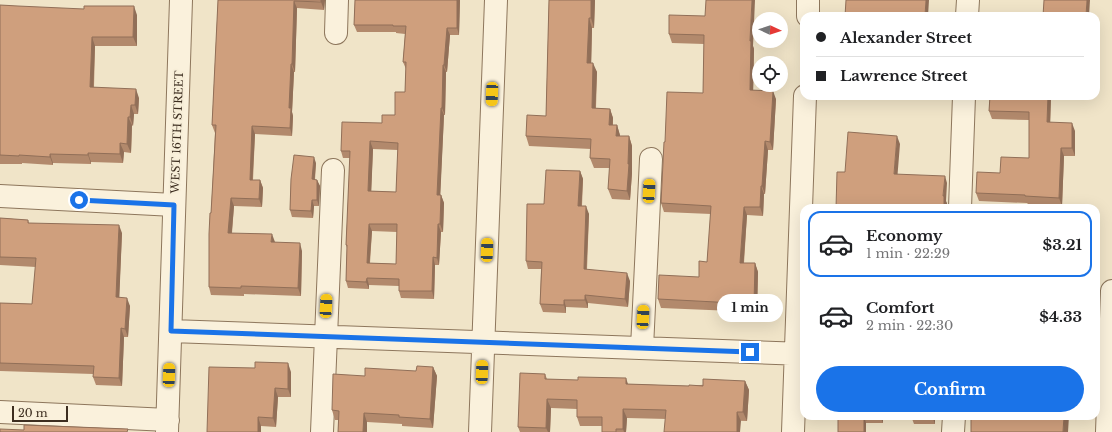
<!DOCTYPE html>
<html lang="en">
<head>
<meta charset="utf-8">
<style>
	body { margin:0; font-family:"Libre Baskerville",serif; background:#f2f2f2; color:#202124; height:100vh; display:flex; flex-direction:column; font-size:15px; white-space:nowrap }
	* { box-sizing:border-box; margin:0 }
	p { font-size:13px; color:#757577 }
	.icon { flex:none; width:22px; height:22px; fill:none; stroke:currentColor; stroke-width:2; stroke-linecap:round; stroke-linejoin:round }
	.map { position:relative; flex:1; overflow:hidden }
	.drawer { position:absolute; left:800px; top:204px; width:300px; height:216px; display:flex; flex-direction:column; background:#fff; border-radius:12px; box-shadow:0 4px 16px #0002 }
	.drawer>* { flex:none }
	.top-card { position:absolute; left:800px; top:12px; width:300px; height:88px; border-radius:12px; box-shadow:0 4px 16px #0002; display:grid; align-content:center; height:88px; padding:0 16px; background:#fff }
	.needle { width:26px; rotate:93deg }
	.controls { position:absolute; left:752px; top:12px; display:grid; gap:8px }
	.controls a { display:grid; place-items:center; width:36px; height:36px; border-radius:50%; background:#fff; box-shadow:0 4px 16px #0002; font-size:20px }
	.scale { position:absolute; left:12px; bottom:10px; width:56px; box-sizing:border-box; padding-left:4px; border:2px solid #3d2e20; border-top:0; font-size:11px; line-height:14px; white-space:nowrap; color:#3d2e20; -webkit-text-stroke:3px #f7eed8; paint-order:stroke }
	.end { position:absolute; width:18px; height:18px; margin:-9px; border:5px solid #1a73e8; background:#fff; box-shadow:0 0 0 2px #fff }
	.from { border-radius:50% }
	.bubble { position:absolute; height:28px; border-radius:14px; background:#fff; box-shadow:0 4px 16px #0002; font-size:13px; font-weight:700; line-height:28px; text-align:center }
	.car { position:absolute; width:12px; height:24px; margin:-12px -6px; border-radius:5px; box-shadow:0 0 3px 1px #0007; background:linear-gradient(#f5c518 24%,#345 0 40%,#f5c518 0 76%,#345 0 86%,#f5c518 0) }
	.top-card b { display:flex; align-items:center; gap:14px; height:38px; font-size:15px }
	.top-card b+b { border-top:1px solid #e0e0e0 }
	.top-card i { width:10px; height:10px; background:#202124 }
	ul { padding:7px 0 0; list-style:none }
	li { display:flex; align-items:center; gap:12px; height:66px; margin:0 8px 6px; padding:0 8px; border:2px solid transparent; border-radius:12px }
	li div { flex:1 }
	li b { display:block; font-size:15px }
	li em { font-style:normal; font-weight:700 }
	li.active { border-color:#1a73e8 }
	li>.icon { width:36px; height:36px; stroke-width:1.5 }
	.action { display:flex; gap:8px; margin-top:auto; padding:8px 16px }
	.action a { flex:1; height:46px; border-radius:24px; background:#1a73e8; color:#fff; font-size:16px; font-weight:700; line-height:46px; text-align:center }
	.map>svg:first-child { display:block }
</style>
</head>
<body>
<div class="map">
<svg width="1112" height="432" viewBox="0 0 1112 432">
	<rect width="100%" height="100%" fill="#f0e4c8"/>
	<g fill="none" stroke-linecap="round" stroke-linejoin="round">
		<defs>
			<path id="minor" d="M808,16V0
				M967,16L968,0
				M336,33L337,0
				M0,196L174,205
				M960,208L964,96
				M171,331L804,354
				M642,348L651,159
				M0,412L168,420
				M167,432L181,0
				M322,432L333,170
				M480,432L496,0
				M793,432L805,96
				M953,432L954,416
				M1107,432L1112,291"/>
		</defs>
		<use href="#minor" stroke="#8d765c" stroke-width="24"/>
		<use href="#minor" stroke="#faf1dc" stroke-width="22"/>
	</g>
	<path fill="#b2896c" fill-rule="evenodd" d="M218,0H325L324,10L297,8L295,72H294L292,112L293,116L292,136L255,134L253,180H260L263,188L262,207L234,206L232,233L274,242L302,251L301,296L244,294V296L211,295L209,287L211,213L215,133L212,125Z
		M355,0H460L459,35H450L447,72H446L445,115H444L440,195H441L444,203L443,232H441L439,265H435L434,299L401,298L399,291V286L369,285V289L348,288L346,281L347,248L346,245L350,158H343L341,151L395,115L405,92L406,69L403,62L405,34L396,33V32H357L354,25ZM373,149L398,150L396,192L371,191ZM372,231L397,232L396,264L370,263Z
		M549,0H595L594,28H592L591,63L597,72L596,108L610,109L613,118V125H617L620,136H629L632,146V173L630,200L612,199L608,189L610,168H594L590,158L591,149L529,146L526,136L546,116Z
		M0,5L137,15V46H95L94,87L139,98L138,114H134L133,126L132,125L131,153L124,152L123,163L91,162V164L53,163V165L22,163V164H0Z
		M705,16L753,46L754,49L753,90L776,99L773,150H768L765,194H764L763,216L747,215L744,263H755L758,272L757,312L661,308L658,299L699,277L707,262L711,214L664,212L661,203L665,142L703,93L704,44L672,43L669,34Z
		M990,96H1051L1050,122L1075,131V156H1064L1062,206L1028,204L1027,203L979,201L976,193L1000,173L1029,158V120L992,119L989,111Z
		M316,163L315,180H317L320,186L319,206H314L313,218L292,217L290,210L291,179Z
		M580,171L583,179L582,206L589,214L587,270L630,281L628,307L588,303V308L566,307V313L543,312L540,304L541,269H528L526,261L544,204Z
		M0,218L28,220L29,223L122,233L119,297L130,306L128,337H124L122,386L96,385L93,377V374L0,371V303L32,304L36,267L0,265Z
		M433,367L437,376L433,428L402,426V424L367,422V432H338V420H335L332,410L365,376L416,371Z
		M291,372V397H278L276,427L261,426V432H207Z
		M545,374L547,379L628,384L689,386L745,381L749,390L747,421L627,418L626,432H602V426H580L577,417V409L551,408L550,432H520L518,427Z
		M838,416H883V423H866V432H838Z
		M911,416H935V424H914Z"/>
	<path fill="#916f58" d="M321,0H325L324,10L321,2Z
		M457,0H460L459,35L457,28Z
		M591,0H595L594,28L591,18Z
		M752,0H755L753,46L754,49L753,99L750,90V41Z
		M926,0H929L928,16H925Z
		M1087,0H1090L1089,16H1086Z
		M294,1L297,8L295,72L292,64Z
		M134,6L137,15V46L133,37Z
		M589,18L592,28L591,72L587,63Z
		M447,28L450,35L447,72L444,65Z
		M92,37L95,46L93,96L90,87Z
		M593,63L597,72L595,117L592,108Z
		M291,64L294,72L292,112L293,116L292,136L290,128L289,108Z
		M443,65L446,72L445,115L442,108Z
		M136,89L139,98L138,114L135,105Z
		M773,91L776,99L773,150L770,142Z
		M1048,96H1051L1050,130L1047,122Z
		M131,105L134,114L133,126L130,117Z
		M441,108L444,115L440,202L437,195Z
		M610,109L613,118L612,135L609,125Z
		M128,117L132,125L131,153L127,144Z
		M1072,123L1075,131V156L1072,148Z
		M617,125L620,135V145L616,136Z
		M252,126L255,134L252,188L250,180Z
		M629,136L632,146V173L630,200L627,191Z
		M897,136L900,144L897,181L894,174Z
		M370,141L373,149L371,198L368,191Z
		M765,141L768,150L765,194L762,186Z
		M120,143L124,152L123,163L120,154Z
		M1061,148L1064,156L1062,206L1059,198Z
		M88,153L91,162V164L88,155Z
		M50,154L53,163V165L50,157Z
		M314,157L316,163L314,186L312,179Z
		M580,171L583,179L581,213L578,206Z
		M945,176L947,183L946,201L947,203V208H944L943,196Z
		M260,180L263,188L262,207L259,199Z
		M317,180L320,186L319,206L317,200Z
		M761,186L764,194L763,216L760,207Z
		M441,195L444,203L443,232L440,224Z
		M231,198L234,206L231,241L228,233Z
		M312,200L314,206L313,218L311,211Z
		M586,206L589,214L586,277L584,269Z
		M744,207L747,215L743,271L740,263Z
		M369,224L372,231L369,270L367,263Z
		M438,224L441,232L439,265L437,258Z
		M119,225L122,233L119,305L116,297Z
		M272,234L275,242H271Z
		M300,243L302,251L301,296L298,288Z
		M433,257L435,265L434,299L432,291Z
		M755,263L758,272L757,312L754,304Z
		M627,273L630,281L628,307L625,299Z
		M367,278L369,285V289L366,282Z
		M585,295L588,303V308L585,300Z
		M127,298L130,306L128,337L125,329Z
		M564,300L566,307V313L564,305Z
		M121,328L124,337L122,386L119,378Z
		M288,363L291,372V397L288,389Z
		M433,367L437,376L433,428L430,419Z
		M626,378L629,387L626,384Z
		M745,381L749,390L747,421L743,412Z
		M275,388L278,397L276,427L273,418Z
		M547,399L551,408L550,432H548L546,428Z
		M623,409L627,418L626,432H624L623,429Z
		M737,412L741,421L740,432H737Z
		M364,413L367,422V432H363Z
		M864,416L866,423V432H864Z
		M880,416H883V423Z
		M932,416H935V424Z
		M1064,416H1069L1068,432H1063Z
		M258,417L261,426V432H258Z"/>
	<path fill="#cf9f7d" stroke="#916f58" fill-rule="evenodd" d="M218,0H321V2L294,1L292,64H291L289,108H291L290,128L252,126L250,180H260L259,199L231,198L228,233L272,234L271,242L300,243L298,288L241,286V288L209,287V234L210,213H211L216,125H212Z
		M355,0H457V28H447L444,65H443L442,108H441L437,195H441L440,224H438L437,258L433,257L432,291H399V279L367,278L366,282L346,281L347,245H346L350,151H341L342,122L382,123V115H395V92H405L406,62H403L406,26H393V25H354ZM370,141L398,143L396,192L368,191ZM369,224H397L396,264L367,263Z
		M549,0H591V18H589L587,63H593L592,108L610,109L609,125H617L616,136H629L628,164H629L627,191L608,189L610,159L590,158L591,139L526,136L527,115L546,116Z
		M706,0H752L750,41H751L750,90L773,91L770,142L765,141L762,186H761L760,207H744L740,263H755L754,304L658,299L659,275L699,277V261L707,262L711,206L661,203L664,142H665L667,92L703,93L704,35L669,34V15L705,16Z
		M846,0H926L925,16H845Z
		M1044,0H1087L1086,16H1043Z
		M0,5L18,6L84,9V6H134L133,37H92L90,87L136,89L135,105H131L130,117H128L127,144L120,143V154L88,153V155L50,154V157L19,155V156L0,155Z
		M990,96H1048L1047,122L1072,123V148H1061L1059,198L1025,196V195L976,193L977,172L1000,173L1001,157L1029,158V112L989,111Z
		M848,132L897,136L894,174L945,176L943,196H944V208H836L837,172H845Z
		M294,155L314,157L312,179L317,180V200H312L311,211L290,210L291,179Z
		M546,170L580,171L578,206H586L584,269L627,273L625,299L585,295V300H564V305L540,304L542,262L526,261L527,204H544Z
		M0,218L28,220V223L119,225L116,297L127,298L125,329L121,328L119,378L93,377L94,366L0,363V303L32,304L36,258L0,257Z
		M255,362L288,363V389L275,388L273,418L258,417V432H207L209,367L255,368Z
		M417,366L433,367L430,419L399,417V415L364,413L363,432H338L339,411L332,410L333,374L365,376V368L416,371Z
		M520,373L545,374V379L578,380V377L626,378V384L689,386V385L703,386V379L745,381L743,412H737V432H664L666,410L623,409V429H616V432H602V417H577V400L547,399L546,428L518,427Z
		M838,416H864V432H838Z
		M911,416H932V417H911Z
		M971,416H1064L1063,432H971Z
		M24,425L128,429L127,432H0V429L24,430Z"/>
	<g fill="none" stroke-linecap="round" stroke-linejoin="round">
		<path stroke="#1a73e8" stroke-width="5" d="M79,200L174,205L171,331L750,352"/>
	</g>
	<g text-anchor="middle" stroke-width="4" stroke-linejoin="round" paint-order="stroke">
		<g font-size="11" fill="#3d2e20" stroke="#f7eed8">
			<text transform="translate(177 132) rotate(-88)" y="4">WEST 16TH STREET</text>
		</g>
	</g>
</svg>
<div class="controls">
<a><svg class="needle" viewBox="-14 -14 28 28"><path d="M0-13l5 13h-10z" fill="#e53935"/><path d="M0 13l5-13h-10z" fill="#757577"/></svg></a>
<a><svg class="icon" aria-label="locate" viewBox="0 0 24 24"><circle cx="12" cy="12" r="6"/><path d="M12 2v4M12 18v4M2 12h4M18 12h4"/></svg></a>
</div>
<div class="scale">20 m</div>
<i class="end from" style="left:79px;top:200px"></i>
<i class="end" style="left:750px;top:352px"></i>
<div class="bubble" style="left:717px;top:294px;width:66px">1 min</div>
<i class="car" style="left:492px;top:94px;rotate:182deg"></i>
<i class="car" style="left:649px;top:191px;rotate:3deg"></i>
<i class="car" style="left:487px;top:250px;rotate:2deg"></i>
<i class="car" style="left:326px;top:306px;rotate:3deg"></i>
<i class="car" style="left:643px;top:317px;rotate:3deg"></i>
<i class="car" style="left:482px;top:372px;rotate:2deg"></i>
<i class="car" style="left:169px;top:375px;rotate:2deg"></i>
<div class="top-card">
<b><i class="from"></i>Alexander Street</b>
<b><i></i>Lawrence Street</b>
</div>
<section class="drawer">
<ul>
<li class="active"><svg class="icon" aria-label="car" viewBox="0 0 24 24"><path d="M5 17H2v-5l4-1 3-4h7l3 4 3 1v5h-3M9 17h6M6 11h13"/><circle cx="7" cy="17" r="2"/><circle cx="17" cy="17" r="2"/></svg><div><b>Economy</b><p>1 min · 22:29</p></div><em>$3.21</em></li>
<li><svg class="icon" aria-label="car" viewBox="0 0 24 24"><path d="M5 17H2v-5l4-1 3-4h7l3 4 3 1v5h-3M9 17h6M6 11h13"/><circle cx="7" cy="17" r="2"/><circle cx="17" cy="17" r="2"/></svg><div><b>Comfort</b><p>2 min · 22:30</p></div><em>$4.33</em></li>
</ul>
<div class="action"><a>Confirm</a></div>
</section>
</div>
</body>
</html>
